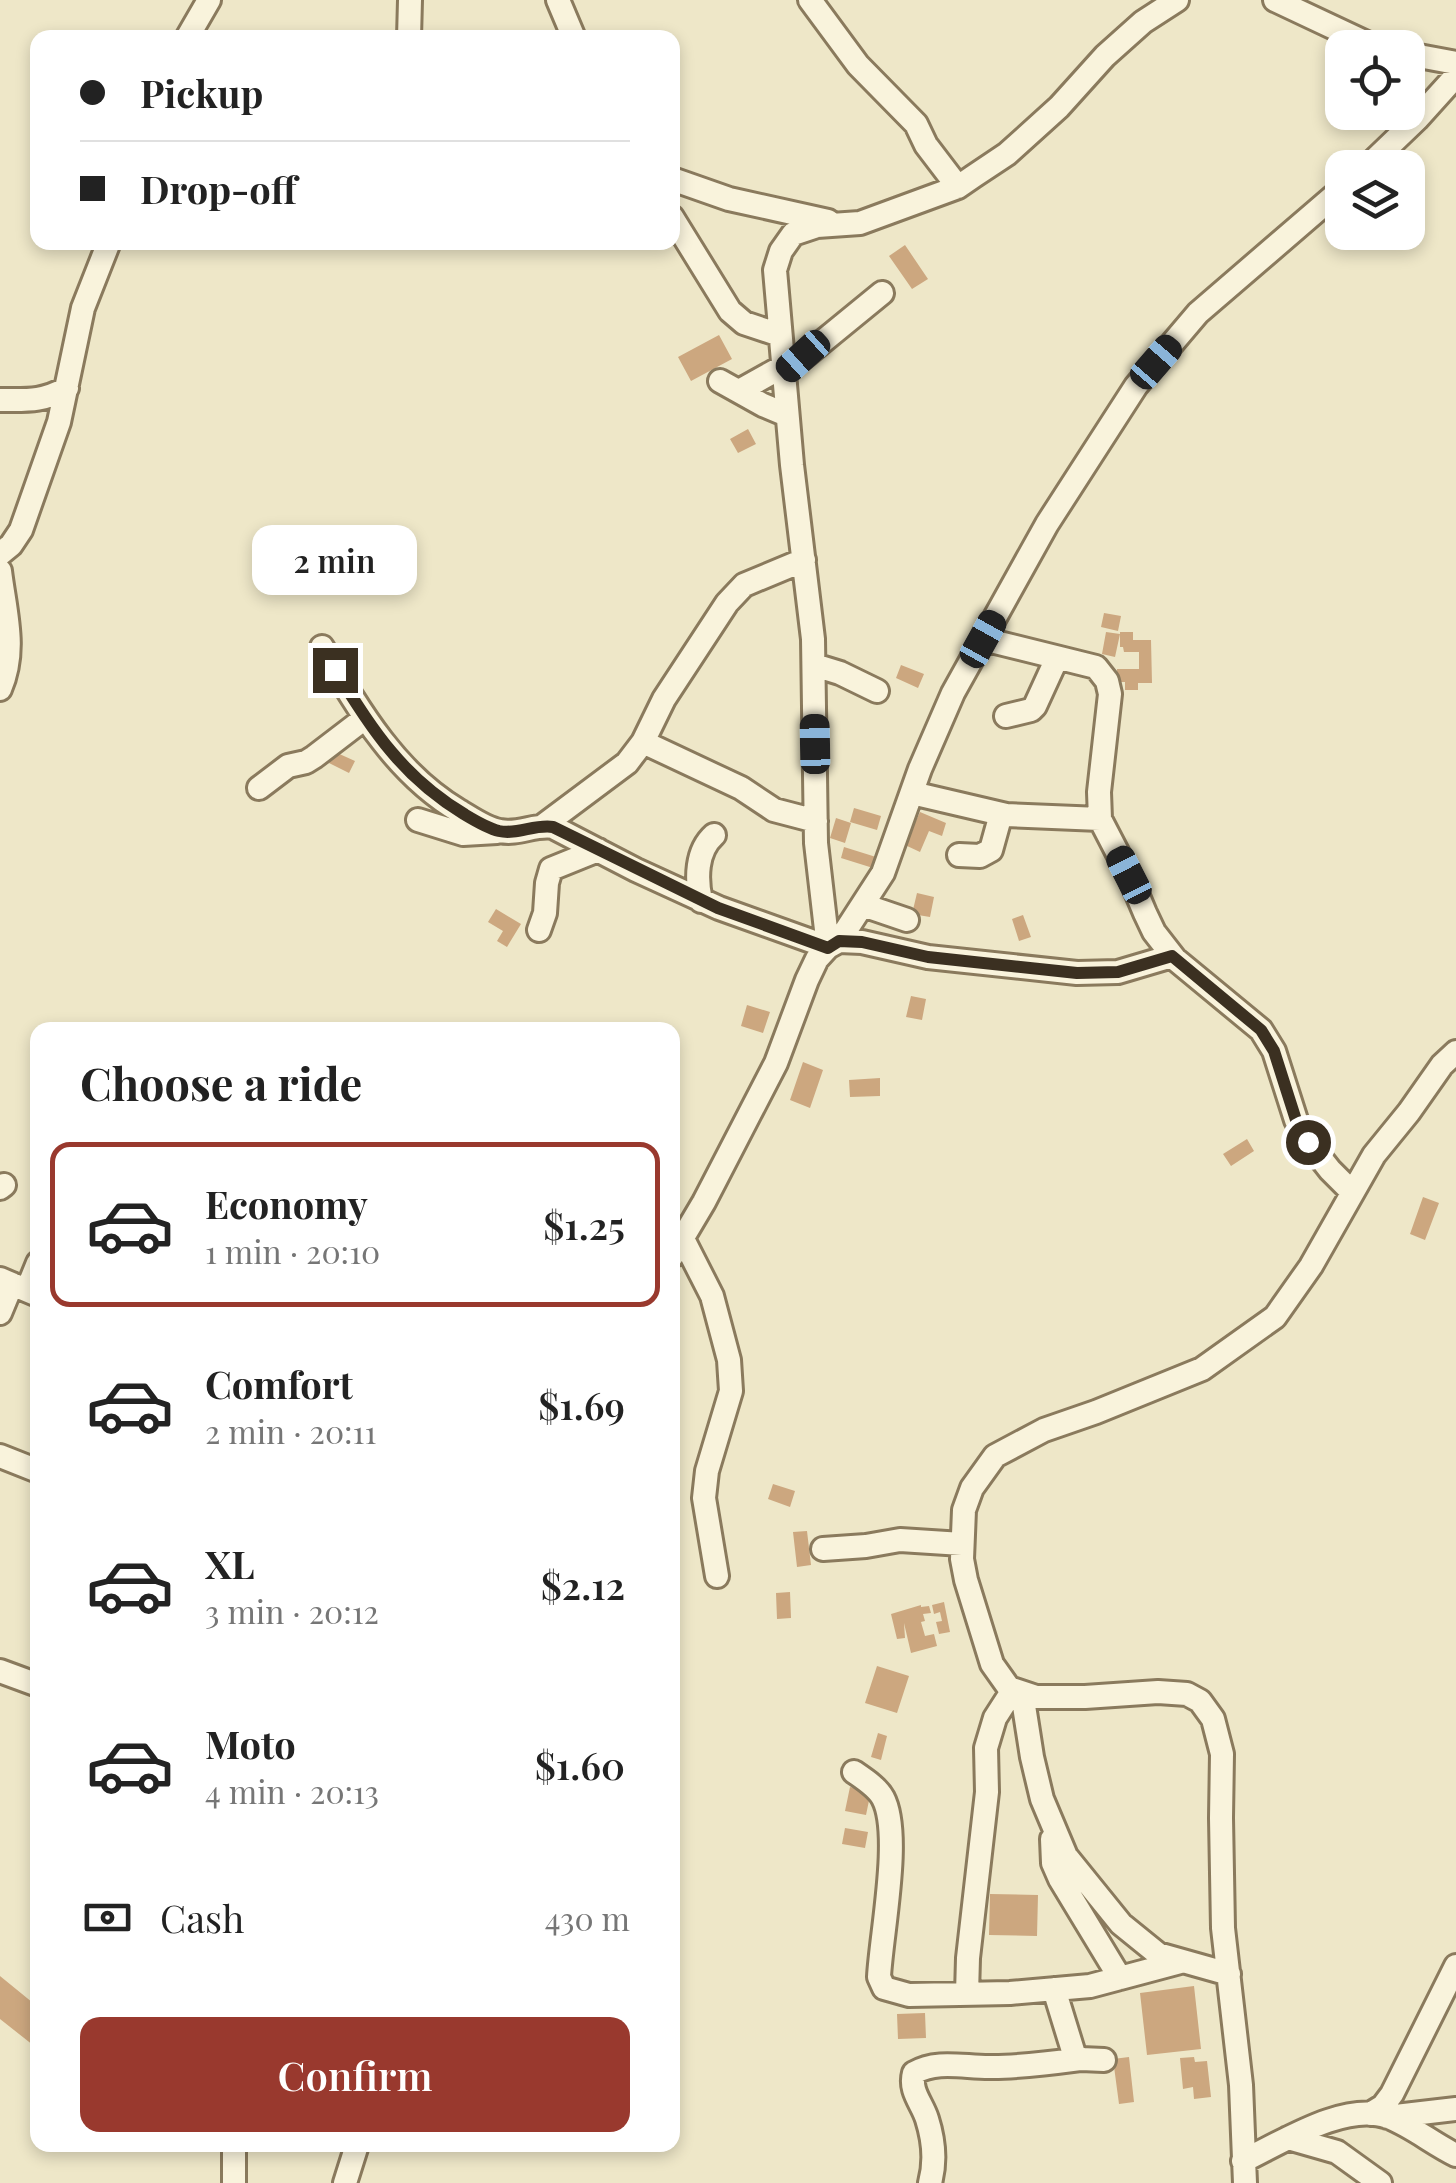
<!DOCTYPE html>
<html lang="en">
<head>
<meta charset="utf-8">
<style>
	body { margin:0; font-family:"Playfair Display",serif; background:#f6f6f6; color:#222; height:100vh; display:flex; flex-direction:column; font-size:38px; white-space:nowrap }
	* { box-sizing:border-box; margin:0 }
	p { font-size:32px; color:#767676 }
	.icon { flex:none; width:55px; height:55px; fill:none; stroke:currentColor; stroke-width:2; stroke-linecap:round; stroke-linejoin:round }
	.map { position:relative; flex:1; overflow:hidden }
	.sheet { position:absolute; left:30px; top:1022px; width:650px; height:1130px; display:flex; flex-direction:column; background:#fff; border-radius:20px; box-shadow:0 5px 15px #0003 }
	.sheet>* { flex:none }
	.hud { position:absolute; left:30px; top:30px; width:650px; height:220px; border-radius:20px; box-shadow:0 5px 15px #0003; display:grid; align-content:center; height:220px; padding:0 50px; background:#fff }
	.fabs { position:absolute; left:1325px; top:30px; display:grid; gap:20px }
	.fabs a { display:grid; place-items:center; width:100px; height:100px; border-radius:20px; background:#fff; box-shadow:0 5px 15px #0003; font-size:50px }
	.end { position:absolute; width:45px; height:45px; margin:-22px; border:12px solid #3b3021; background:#fff; box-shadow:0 0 0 5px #fff }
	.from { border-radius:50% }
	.bubble { position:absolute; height:70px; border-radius:20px; background:#fff; box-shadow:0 5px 15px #0003; font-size:32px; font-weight:600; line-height:70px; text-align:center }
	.car { position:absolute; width:30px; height:60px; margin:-30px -15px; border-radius:12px; box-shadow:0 0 8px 2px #0007; background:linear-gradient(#222 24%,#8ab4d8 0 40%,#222 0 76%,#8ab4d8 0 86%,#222 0) }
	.hud b { display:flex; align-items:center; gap:35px; height:95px; font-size:38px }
	.hud b+b { border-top:2px solid #e0e0e0 }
	.hud i { width:25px; height:25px; background:#222 }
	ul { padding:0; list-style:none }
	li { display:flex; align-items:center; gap:30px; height:165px; margin:0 20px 15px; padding:0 30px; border:5px solid transparent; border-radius:20px }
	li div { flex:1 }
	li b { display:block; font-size:38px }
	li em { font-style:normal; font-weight:600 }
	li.active { border-color:#99392e }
	li>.icon { width:90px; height:90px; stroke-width:1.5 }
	h2 { padding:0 50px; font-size:45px; line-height:120px }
	.pay { display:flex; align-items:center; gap:25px; height:110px; padding:0 50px; font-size:38px }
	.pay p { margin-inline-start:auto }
	.cta { display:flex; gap:20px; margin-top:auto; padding:20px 50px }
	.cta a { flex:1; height:115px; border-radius:20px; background:#99392e; color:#fff; font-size:40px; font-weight:600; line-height:115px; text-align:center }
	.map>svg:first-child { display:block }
</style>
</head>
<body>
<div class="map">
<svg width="1456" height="2183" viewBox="0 0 1456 2183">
	<rect width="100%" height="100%" fill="#eee7c8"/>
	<path fill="#cca77f" d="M905,245L928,279L912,289L889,256Z
		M719,335L732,359L691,381L678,357Z
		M748,429L756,444L738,453L730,439Z
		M1104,613L1121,616L1118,631L1101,627Z
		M1106,632L1120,634L1115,657L1102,654Z
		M1120,632H1133V640H1151L1152,683H1138V690H1125V682H1117V669H1139V652H1124L1123,647H1120Z
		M901,665L924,674L918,688L896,678Z
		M335,752L355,761L349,773L329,763Z
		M854,808L881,816L877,830L850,822Z
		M920,812L946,823L942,836L929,831L920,852L905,845Z
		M836,818L851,823L845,843L830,838Z
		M844,847L876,857L873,868L841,858Z
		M917,893L934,897L930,917L912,914Z
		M496,909L521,924L507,947L497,941L503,931L488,922Z
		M1023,915L1031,937L1019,941L1012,919Z
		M911,996L926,999L922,1020L906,1017Z
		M747,1005L770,1012L763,1033L741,1026Z
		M803,1062L823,1070L810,1108L790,1100Z
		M880,1078V1096L850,1097L849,1080Z
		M1247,1139L1254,1151L1231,1166L1223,1154Z
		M1423,1197L1439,1203L1425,1240L1410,1234Z
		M773,1484L795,1491L790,1507L768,1499Z
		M807,1531L811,1565L797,1567L793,1532Z
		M790,1592L791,1618L777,1619L776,1593Z
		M944,1602L950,1632L939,1634L936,1622L942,1621L940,1612L934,1614L932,1605Z
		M921,1605V1607L929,1606L931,1613L923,1614L925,1621L921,1622L925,1636L934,1634L937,1646L911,1653L904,1623L905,1638L897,1639L891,1614Z
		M877,1666L909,1676L897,1713L865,1703Z
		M878,1733L887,1736L881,1760L871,1757Z
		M850,1787L871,1791L866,1815L845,1811Z
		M845,1828L868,1832L865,1848L842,1844Z
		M990,1894L1038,1895L1037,1936L989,1935Z
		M0,1976L38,2007V2049L0,2019Z
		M1194,1986L1201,2049L1147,2055L1140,1993Z
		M925,2013L926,2038L898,2039L897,2014Z
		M1129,2057L1134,2102L1119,2104L1113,2059Z
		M1194,2057L1195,2062L1207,2061L1211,2097L1194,2099L1193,2087L1183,2089L1180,2058Z"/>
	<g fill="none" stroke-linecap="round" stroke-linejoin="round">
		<defs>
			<path id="street" d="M558,0L574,38
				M810,0L858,65L916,124L926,145L958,187
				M1275,0L1377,48
				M187,38L209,0
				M409,38L410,0
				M1408,54L1456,63
				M1366,168L1417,119L1456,76
				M672,179L729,199L828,221
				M672,217L730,311L744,323L780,335
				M783,374L882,293
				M720,381L763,405L787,415
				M739,391L782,367
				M0,400C27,400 42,402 67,388
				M0,554L11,545L21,530L59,422L83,308L109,242
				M0,571C5,612 17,650 0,689
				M983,639L1096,667L1107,681L1110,694L1099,792L1100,819L1129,875L1145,913L1154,932L1175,959L1261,1030L1274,1051L1296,1120L1308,1142L1330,1170L1352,1192
				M322,647C359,710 395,773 459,811C471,818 486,829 500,831C518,835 535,824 553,827L636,870L719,908L828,947L816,843L813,639L792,465L775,270L781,251L793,234L817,226L860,223L958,187L974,176L1007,154L1059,107L1105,56L1143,22L1177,0
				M814,665L840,673L877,691
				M1006,716L1031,710L1035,706L1057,658
				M643,742L741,788L774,810L816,821
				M259,788L288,766L306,762L314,757L365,718
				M912,793L1006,815L1100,819
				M418,820L463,834L497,832
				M544,825L627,763L643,742L664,699L727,603L744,585L804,560
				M959,855L980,856L991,850L1001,814
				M701,901C696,879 696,851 714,835
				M863,905L907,920
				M539,930L545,913L547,883L551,869L598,850
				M839,941L883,873L920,769L953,693L1047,524L1136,386L1198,313L1342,189
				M0,1188L4,1185
				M683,1239L712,1296L729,1360L731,1391L707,1471L704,1498L717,1576
				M672,1256L704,1202L776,1063L807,980L817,959L828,947L839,941L862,942L928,957L1077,973L1118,972L1172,956
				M0,1279L38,1295
				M27,1290L38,1263
				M0,1313L12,1284
				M0,1456L38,1471
				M823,1549L866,1546L900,1540L962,1544
				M0,1671L38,1685
				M1022,1693L1032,1757L1042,1799L1066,1856L1121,1924L1158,1954L1229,1974
				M854,1772C864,1779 877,1787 883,1798C902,1834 881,1935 879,1977L884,1988L909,1995L1010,1993L1090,1986L1180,1962
				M1052,1839L1053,1863L1060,1879L1120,1978
				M1054,1989L1074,2054L1081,2059L1104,2060
				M967,1994L968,1958L987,1792L986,1748L995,1718L1013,1690
				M1370,2114L1383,2106L1392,2094L1456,1966
				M1387,2117L1456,2109
				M1288,2138L1337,2152L1380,2183
				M234,2145V2183
				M1243,2161C1281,2143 1345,2101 1388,2117C1412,2126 1433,2144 1456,2155
				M345,2183L357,2145
				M930,2183C936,2161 934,2141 927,2119C922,2103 909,2091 914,2073C938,2059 966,2068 993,2067C1022,2067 1051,2063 1081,2059
				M1245,2183L1241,2085L1223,1928L1221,1818L1222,1754L1213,1719L1200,1701L1187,1694L1158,1692L1085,1697H1036L1009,1688L992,1664L966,1580L962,1559L964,1510L972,1488L995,1456L1044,1430L1096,1412L1202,1369L1275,1317L1311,1266L1374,1155L1409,1112L1442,1065L1456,1052"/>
		</defs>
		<use href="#street" stroke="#8a7a5d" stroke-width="28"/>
		<use href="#street" stroke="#f9f3dc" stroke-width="22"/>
	</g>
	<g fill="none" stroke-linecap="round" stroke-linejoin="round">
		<path stroke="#3b3021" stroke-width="12" d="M335,670C373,730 401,776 464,814C474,820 487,828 499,831C517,835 535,824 553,827L718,908L828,948L839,941L862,942L928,957L1077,973L1118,972L1172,956L1261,1030L1274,1051L1296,1120L1308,1142"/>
	</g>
</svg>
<div class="fabs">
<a><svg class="icon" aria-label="locate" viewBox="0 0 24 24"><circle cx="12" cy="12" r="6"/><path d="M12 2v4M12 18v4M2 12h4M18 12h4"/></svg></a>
<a><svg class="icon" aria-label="layers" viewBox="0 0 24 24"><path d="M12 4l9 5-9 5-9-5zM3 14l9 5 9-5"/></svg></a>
</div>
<i class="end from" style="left:1308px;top:1142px"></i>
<i class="end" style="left:335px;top:670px"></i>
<div class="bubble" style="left:252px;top:525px;width:165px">2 min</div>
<i class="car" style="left:803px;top:356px;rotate:228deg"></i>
<i class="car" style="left:1156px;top:362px;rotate:41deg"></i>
<i class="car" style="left:983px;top:639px;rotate:29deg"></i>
<i class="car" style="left:815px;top:744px;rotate:359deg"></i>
<i class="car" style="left:1129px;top:875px;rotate:333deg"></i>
<div class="hud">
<b><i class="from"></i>Pickup</b>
<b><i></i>Drop-off</b>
</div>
<section class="sheet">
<h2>Choose a ride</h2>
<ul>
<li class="active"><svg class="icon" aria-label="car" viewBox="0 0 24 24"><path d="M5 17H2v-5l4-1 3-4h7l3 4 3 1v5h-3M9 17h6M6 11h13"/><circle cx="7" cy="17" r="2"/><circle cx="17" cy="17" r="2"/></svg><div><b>Economy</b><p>1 min · 20:10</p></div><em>$1.25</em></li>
<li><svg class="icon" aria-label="car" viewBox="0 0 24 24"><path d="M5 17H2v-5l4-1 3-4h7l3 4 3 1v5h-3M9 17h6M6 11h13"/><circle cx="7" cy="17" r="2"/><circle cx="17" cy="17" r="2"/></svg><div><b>Comfort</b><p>2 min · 20:11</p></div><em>$1.69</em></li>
<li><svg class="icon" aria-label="car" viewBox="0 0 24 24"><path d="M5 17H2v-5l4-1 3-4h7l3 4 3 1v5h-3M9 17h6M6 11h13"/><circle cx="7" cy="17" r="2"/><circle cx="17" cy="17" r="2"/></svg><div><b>XL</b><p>3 min · 20:12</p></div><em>$2.12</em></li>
<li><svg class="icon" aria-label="car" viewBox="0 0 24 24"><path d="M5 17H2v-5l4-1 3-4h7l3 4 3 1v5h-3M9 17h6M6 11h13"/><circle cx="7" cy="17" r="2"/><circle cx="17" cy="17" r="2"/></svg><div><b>Moto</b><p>4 min · 20:13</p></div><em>$1.60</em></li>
</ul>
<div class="pay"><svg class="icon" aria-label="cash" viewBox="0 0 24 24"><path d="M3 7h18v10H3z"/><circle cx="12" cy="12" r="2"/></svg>Cash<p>430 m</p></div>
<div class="cta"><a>Confirm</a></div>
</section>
</div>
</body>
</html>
